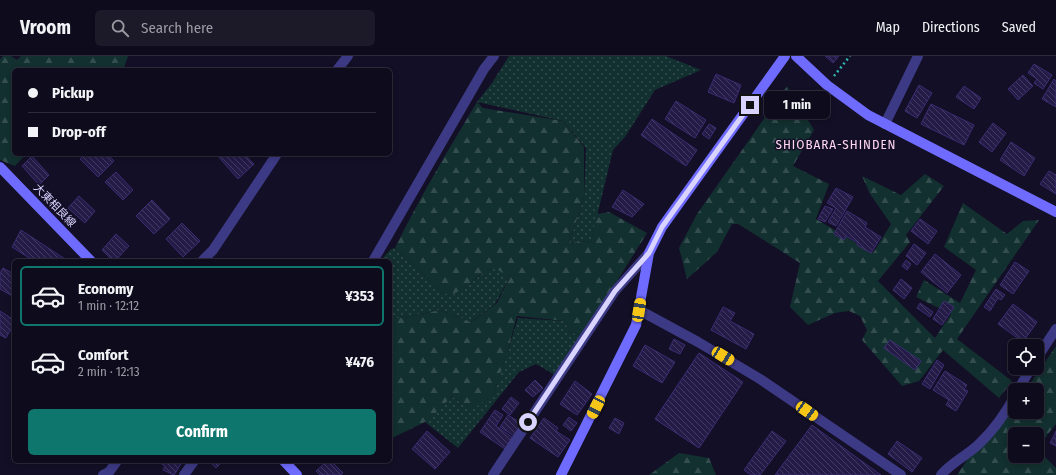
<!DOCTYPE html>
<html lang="en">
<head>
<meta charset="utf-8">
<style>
	body { margin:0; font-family:"Fira Sans Condensed","Noto Sans JP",sans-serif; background:#1c1929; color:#f1f3f6; height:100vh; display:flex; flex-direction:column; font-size:15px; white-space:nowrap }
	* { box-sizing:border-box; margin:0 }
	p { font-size:13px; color:#9b9ba3 }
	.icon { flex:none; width:22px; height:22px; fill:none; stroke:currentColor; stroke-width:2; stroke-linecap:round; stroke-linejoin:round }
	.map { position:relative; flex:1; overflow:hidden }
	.side { position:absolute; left:12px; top:203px; width:380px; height:204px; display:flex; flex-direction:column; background:#0e0b1c; border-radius:6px; box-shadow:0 2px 6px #0003,0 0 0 1px #2e2b3b }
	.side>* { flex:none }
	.banner { position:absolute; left:12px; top:12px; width:380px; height:88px; border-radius:6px; box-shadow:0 2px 6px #0003,0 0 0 1px #2e2b3b; display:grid; align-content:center; height:88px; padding:0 16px; background:#0e0b1c }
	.fabs { position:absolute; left:1008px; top:283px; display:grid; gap:8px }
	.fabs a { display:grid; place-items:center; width:36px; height:36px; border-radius:6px; background:#0e0b1c; box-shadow:0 2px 6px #0003,0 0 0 1px #2e2b3b; font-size:20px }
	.end { position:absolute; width:18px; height:18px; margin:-9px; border:5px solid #d9d4ff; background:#111; box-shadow:0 0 0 2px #111 }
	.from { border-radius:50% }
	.bubble { position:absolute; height:28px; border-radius:6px; background:#0e0b1c; box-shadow:0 2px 6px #0003,0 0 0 1px #2e2b3b; font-size:13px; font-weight:700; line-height:28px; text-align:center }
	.car { position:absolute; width:12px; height:24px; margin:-12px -6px; border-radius:5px; box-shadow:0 0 3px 1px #0007; background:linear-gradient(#f5c518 24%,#345 0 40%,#f5c518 0 76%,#345 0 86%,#f5c518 0) }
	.banner b { display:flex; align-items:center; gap:14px; height:38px; font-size:15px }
	.banner b+b { border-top:1px solid #2e2b3b }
	.banner i { width:10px; height:10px; background:#f1f3f6 }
	ul { padding:7px 0 0; list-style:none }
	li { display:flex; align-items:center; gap:12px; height:60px; margin:0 8px 6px; padding:0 8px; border:2px solid transparent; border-radius:6px }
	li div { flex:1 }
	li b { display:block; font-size:15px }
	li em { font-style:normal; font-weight:700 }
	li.on { border-color:#0f766e }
	li>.icon { width:36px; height:36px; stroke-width:1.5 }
	.button { display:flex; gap:8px; margin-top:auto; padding:8px 16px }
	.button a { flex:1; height:46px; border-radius:6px; background:#0f766e; color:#fff; font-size:16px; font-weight:700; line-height:46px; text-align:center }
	header { display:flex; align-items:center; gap:24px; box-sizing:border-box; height:56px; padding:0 20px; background:#0e0b1c; border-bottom:1px solid #2e2b3b }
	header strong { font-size:19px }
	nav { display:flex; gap:22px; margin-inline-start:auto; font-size:14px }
	.search { width:280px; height:36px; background:#1c1929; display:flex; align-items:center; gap:10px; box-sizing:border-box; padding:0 14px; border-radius:6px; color:#9b9ba3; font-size:15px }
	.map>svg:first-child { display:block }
</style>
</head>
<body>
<header>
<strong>Vroom</strong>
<div class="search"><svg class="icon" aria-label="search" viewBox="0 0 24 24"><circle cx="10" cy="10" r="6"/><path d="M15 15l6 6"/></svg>Search here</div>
<nav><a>Map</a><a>Directions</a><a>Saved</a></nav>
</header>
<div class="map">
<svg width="1056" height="419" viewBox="0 0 1056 419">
	<defs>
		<pattern id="grass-dots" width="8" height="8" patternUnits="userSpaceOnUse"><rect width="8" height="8" fill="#12302f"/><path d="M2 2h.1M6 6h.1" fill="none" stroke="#344d4e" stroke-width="1.8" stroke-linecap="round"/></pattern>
		<pattern id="forest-firs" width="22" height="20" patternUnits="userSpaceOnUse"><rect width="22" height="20" fill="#12302f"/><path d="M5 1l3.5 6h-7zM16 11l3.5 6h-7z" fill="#344d4e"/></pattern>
		<pattern id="building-back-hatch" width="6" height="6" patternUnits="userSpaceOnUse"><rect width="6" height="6" fill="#241b47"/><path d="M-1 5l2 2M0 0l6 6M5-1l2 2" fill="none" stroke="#433b63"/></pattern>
	</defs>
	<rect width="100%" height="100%" fill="#130f26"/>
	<path fill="url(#grass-dots)" d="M509,0H666L701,14L655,34L625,81L613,94L591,185L569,187L584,141L586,92L563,65L477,46L492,27Z
		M395,192L443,238L465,232L485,215L496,212L510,221L495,248L471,266L441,254L390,264V205H380L391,193Z
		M518,262L564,265L570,276L580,279L555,319L536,308L519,316L458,392L425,366L452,340L462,348L494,337Z"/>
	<path fill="url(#forest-firs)" d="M3,0H11L17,4L21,0H128L124,12L120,14H14V98H26L15,110L0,104V3Z
		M787,30L814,74L793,110L829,128L816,163L873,197L891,168L870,138L862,120L901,139L925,118L944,130L906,179L910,186L878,225L935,282L951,258L916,241L924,224L960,247L976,214L944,191L963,147L1007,178L1023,165L1039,164L957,283L1012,325L999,342L943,294L919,325L902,330L862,284L867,274L860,260L849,255L835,257L808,269L790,251L800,207L738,168H732L717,196L687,223L679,192L697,158Z
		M477,46L483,52L563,65L584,91V141L569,187L591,185L597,158L609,156L647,177L599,254L580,279L570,276L564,265L517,260L507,297L494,337L474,353L462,348L452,340L429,364L390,383V264L441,254L471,266L497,247L510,221L496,213C492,213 487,214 484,216C468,227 466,238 443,238L395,192C420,141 448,94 477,46Z
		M1056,290V368L1037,392V378H1015V400H1037V393L1056,412V419H957L969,401L1015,348V356H1037V334H1026Z
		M679,397L709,402L716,419H649Z"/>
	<path fill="url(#building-back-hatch)" stroke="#3b2d73" d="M825,0H839L833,7Z
		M1034,8L1052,19L1043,33L1034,27L1037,23L1028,17Z
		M716,18L741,29L734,47L708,36Z
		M1023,19L1033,30L1018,44L1008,33Z
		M1054,23L1056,25V51L1042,43Z
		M919,29L932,37L917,62L905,55Z
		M964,30L981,42L974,53L956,41Z
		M676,45L706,64L695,82L665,63Z
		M931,48L974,69L964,89L921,68Z
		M652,63L697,94L686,110L641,79Z
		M993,67L1006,77L992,96L979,86Z
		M709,68L716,72L709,83L702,78Z
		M1011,86L1035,102L1024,120L1000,104Z
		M85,98H107L114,105L98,121L80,103Z
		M216,98H244L254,108L238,123Z
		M32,100L49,119L39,129L22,110Z
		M1049,115L1056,119V138L1040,128Z
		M116,116L133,134L123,144L105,126Z
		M836,132L853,141L836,170L828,166L836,152L827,147Z
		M623,134L644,148L632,161L612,151Z
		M79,140L95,155L85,167L68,152Z
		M152,144L170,163L154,178L136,160Z
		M825,150L833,153L825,166L818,163Z
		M847,155L867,167L865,171L881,181L871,197L857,189L858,187L846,180L844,184L834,178Z
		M920,163L937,175L928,188L911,175Z
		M182,167L200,185L183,201L166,183Z
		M21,174L68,205H34L12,191Z
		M116,178L129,190L115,205H113L102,194Z
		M914,188L926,197L917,209L906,200Z
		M935,198L961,219L947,237L921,216Z
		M906,204L911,208L907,214L902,210Z
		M1015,206L1029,215L1013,238L1000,229Z
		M3,212L14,218V241L0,233V217Z
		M901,223L912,232L904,243L893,234Z
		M996,233L1005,239L1001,244L998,242L990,255L984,251Z
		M944,245L954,251L942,269L933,263Z
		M920,247L933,256L930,261L917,252Z
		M1013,248L1037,266L1023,286L998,268Z
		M723,251L735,257L730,265L754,278L746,293L711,274Z
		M0,255L14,264V268L6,282L0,279Z
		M674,283L685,289L680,298L669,293Z
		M890,284L921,305L915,314L884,292Z
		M645,289L675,306L662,327L633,310Z
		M699,297L743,326L699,392L655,363Z
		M937,304L944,309L930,333L922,328Z
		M945,315L967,329L964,333L968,335L956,355L946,349L949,344L933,334Z
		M535,324L543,332L533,341L525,334Z
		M575,325L592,338L577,359L560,348Z
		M511,341L519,347L510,359L502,353Z
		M495,354L503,359L496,370L512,381L505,393L480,376Z
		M508,359L524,369L516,381L500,371Z
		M569,361L577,367L571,375L563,369Z
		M544,362L558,372L556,375L570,384L558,401L530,382Z
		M615,362L624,367L619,378L609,372Z
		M812,369L881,419H775Z
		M427,375L450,396L435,413L412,393Z
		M772,375L786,385L760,419H751L744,414Z
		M1056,375V390L1050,387Z
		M897,385L922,402L912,416L888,398Z
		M157,405H183L174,419L163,414L165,410Z
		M209,405H223L216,412Z
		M327,405H331L343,417L341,419H320L316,415Z"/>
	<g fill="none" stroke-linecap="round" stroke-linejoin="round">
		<path stroke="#2fb8b0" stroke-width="2.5" stroke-dasharray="2 3" stroke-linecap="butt" d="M834,20L850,0"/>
		<path stroke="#3d3a85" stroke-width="10" d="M337,14L348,0
			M885,68L918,0
			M202,205L213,194L277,98
			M373,205L484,13L494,0
			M639,254L698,286L760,323L901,419
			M1037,302L1056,273
			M1018,334L1031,312
			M103,419L109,416L117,405
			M184,419L194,405
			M493,419L615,235L649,197
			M941,419C952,406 968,399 980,387C995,373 1005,358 1015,340"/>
		<path stroke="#6f6bff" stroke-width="10" d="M796,0L827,29L868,59L1056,156
			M0,111L91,205
			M284,405L297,419
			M561,419L636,269L649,197L662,171L785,0"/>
	</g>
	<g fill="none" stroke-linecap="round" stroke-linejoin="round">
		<path stroke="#d9d4ff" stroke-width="5" d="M528,366L615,235L649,197L662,171L750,49"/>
	</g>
	<g text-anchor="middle" stroke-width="3" stroke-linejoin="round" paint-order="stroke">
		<g font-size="11" fill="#d9d4ff" stroke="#130f26">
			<text transform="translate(55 149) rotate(46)" y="4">大東相良線</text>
		</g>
		<g font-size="13" letter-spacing="1" fill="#ffd6f0" stroke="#130f26">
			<text x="836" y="93">SHIOBARA-SHINDEN</text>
		</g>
	</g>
</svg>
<div class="fabs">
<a><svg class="icon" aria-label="locate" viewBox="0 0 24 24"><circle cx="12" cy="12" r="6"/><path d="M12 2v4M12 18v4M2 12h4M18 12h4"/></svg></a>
<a>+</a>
<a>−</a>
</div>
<i class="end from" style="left:528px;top:366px"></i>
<i class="end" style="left:750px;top:49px"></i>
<div class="bubble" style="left:764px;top:35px;width:66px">1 min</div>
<i class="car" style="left:639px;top:254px;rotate:9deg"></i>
<i class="car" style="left:723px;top:300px;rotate:121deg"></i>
<i class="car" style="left:596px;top:351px;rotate:207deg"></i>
<i class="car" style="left:807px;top:355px;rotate:125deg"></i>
<div class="banner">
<b><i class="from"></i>Pickup</b>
<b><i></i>Drop-off</b>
</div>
<section class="side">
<ul>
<li class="on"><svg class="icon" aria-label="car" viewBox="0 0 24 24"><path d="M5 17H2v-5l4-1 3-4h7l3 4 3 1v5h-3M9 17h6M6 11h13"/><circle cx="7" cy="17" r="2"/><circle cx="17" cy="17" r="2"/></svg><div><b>Economy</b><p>1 min · 12:12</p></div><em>¥353</em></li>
<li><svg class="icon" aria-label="car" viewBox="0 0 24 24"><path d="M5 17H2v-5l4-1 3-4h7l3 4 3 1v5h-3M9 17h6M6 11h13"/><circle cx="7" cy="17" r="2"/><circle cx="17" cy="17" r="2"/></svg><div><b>Comfort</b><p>2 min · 12:13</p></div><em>¥476</em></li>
</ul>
<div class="button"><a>Confirm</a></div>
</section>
</div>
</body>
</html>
